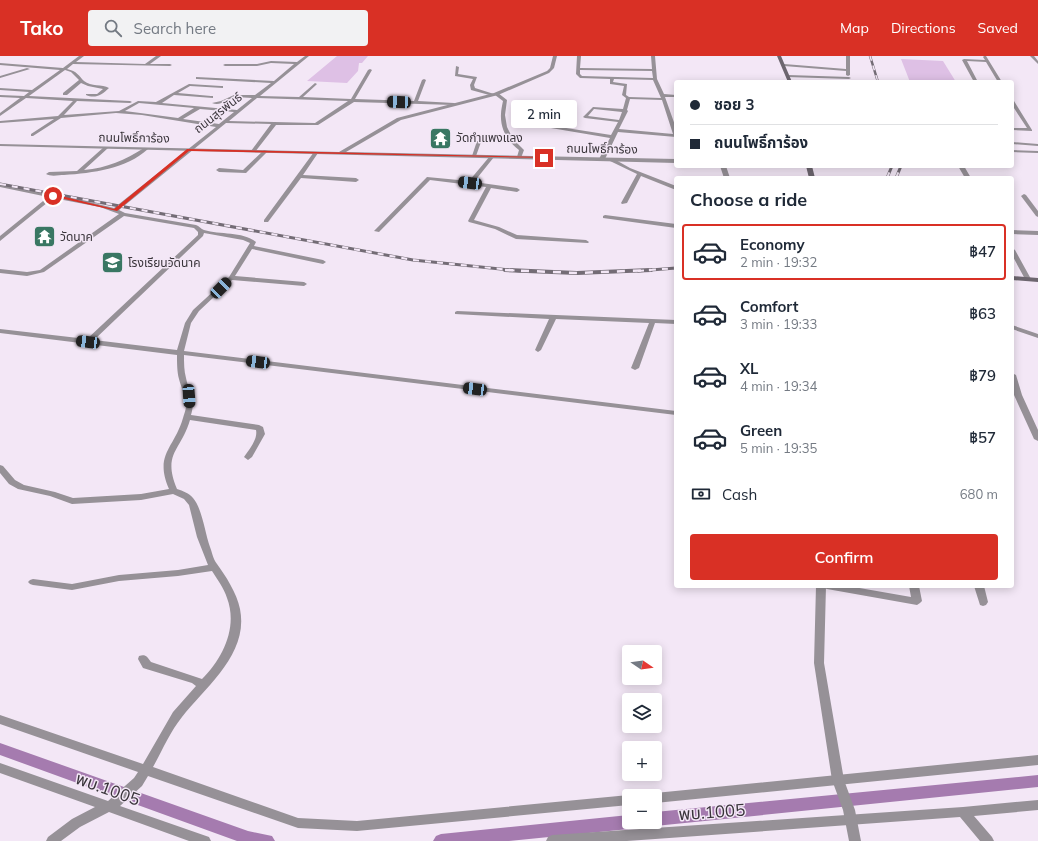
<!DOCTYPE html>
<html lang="en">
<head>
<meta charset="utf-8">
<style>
	body { margin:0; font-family:Mulish,"Noto Sans Thai",sans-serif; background:#f2f2f3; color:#1f2937; height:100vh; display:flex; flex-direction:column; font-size:15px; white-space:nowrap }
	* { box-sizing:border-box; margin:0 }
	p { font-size:13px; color:#747a83 }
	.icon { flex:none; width:22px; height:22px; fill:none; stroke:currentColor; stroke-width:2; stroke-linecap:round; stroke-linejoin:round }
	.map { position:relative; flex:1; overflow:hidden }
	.sheet { position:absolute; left:674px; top:120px; width:340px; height:412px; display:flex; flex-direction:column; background:#fff; border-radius:4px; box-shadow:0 2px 10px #0003 }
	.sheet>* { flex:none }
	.guide { position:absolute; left:674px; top:24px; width:340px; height:88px; border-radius:4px; box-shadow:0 2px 10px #0003; display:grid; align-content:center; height:88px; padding:0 16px; background:#fff }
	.needle { width:26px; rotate:103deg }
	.controls { position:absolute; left:622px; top:589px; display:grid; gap:8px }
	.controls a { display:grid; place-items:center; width:40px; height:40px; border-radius:4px; background:#fff; box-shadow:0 2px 10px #0003; font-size:20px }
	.end { position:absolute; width:18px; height:18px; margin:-9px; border:5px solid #d93025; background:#fff; box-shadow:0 0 0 2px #fff }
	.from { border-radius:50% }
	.bubble { position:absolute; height:28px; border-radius:4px; background:#fff; box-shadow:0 2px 10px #0003; font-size:13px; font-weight:600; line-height:28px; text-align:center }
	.car { position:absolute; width:12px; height:24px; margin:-12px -6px; border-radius:5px; box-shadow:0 0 3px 1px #0007; background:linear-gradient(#222 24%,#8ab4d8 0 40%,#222 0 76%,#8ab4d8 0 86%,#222 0) }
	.guide b { display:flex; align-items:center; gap:14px; height:38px; font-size:15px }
	.guide b+b { border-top:1px solid #e0e1e3 }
	.guide i { width:10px; height:10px; background:#1f2937 }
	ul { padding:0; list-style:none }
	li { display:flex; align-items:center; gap:12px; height:56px; margin:0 8px 6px; padding:0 8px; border:2px solid transparent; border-radius:4px }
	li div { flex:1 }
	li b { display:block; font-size:15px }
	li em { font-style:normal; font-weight:600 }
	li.on { border-color:#d93025 }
	li>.icon { width:36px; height:36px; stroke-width:1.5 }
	h2 { padding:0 16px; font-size:18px; line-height:48px }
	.pay { display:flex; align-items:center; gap:10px; height:44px; padding:0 16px; font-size:15px }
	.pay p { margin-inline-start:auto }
	.action { display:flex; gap:8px; margin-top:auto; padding:8px 16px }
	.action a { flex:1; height:46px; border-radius:4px; background:#d93025; color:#fff; font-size:16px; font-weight:600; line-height:46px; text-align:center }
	header { display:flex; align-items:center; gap:24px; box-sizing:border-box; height:56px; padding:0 20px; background:#d93025; color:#fff }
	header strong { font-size:19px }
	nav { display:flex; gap:22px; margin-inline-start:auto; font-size:14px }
	.search { width:280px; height:36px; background:#f2f2f3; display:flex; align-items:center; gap:10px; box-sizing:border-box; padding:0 14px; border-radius:4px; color:#747a83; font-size:15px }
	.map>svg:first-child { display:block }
</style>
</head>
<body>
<header>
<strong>Tako</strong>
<div class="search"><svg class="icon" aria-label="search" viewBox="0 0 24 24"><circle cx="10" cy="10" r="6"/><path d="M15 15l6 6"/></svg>Search here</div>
<nav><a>Map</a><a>Directions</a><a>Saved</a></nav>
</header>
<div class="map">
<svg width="1038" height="785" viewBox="0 0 1038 785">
	<rect width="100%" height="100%" fill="#f3e7f6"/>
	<path fill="#dec0e5" d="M337,0H368L362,7H359L358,15L347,27L307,25Z
		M901,3L943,5L956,26H910Z"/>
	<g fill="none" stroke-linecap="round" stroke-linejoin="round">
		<path fill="#a57baf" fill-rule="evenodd" d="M0,687L248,775L272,780L275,785H237L0,699Z
			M1038,719V731L655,770L649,766H655V756Z
			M629,759V766H636L634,771L629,773L509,785H433L436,780L441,778Z"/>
		<path fill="#969197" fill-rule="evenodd" d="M79,0H84L76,6L145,8L156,0H161L150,8H170L172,9L170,10L73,8L67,13C77,15 79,20 84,25C91,31 102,28 109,32C102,39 95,43 86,39V38H97L103,33L88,30L81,27L67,39H63V37L79,24L71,16L65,14L29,40L130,45L132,46L130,47L77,45L64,59L119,55L138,45L156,46L189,28L221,30H223V32L190,30L178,37L211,40H213V42L174,39L162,47L237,54L252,42C247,42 241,41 236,41C227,42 221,51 212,47L221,45L234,39H255L271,27L197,23H196V21L274,25L294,8L271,7L257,10H225L223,9L225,8H257L271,5L297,6L305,0H309L260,40L299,41L315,27L317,28L316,29L303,41L351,43L368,14L370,13L372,14L355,43L414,45L422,24L424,23L426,24L418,45L454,47L456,48L454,49L354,46L318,69H276L255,96H253L251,95L271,68L226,67L119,154L125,157L196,169C199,170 201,173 204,174C220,179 242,175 256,186L254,190L323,204L326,206L323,208L252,193L235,220L304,226L307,228L304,230L232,224L199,255L191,267L184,295L676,355V359L184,299C184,307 184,315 186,322C189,337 196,342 191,359L259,369L263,371L265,378L252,401L248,404L244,401C249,394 258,383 256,374L190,364C181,395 162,397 177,433C183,435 189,437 193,442C202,452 205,477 210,491C212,496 213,503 217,508C225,519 237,537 240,553C249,598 206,630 182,661C170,676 162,695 153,711L298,762L357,765L629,739L632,740H629V749L357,775L298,772L148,720L142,730L120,750L209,781L211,785H189L109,756L80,771L61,785H46L48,781L72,763L95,751L0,717V707L108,745L134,722L138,716L0,668V659L143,708L173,656L196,630L192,627L143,612L138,603L139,600C146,598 147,601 151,606L202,623C223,602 238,571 227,542C224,532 217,523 212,515L178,520L119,525L72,534L33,529L30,528L28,526L30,524L33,523L72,528L119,519L178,514L208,509L197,481L189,449L184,443L173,438L141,444L72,448L50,440L18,433L9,428L0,417V409L3,410L15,424L24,429L55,436L73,442L141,438L169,433C154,398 174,393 183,362C184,358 186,354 186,350C186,340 181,332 179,323C177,316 177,306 177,299L0,277V273L87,283L198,179V176L194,172L124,160L44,216L27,220L0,217V213L27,216L40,214L119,158L100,151L53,142L0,185V180L48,141L0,131V127L53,137L114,152L216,71L142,59L116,57L61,62L33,80H31V78L54,63L0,67V65L58,60L73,45L26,42L0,60V57L20,42L0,41V39L24,40L29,36L0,34V32L32,34L60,14L0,9V7L63,12ZM257,42L348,45L315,67L229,65ZM139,47L194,52L178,62L125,55ZM200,53L234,56L219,68L183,63ZM204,177L243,184L250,187L229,221L193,254L185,267L177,294L94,284L203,180Z
			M577,0H581L580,12L652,13L651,0H655L657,23L664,38L676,39V41H665L676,72V81L618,76L605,103L602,105L599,103L610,82L545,71V69H547L611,79L618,66L585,62L583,61L593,51L623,53L626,42L622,39L624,30L610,28V23L580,22L576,18ZM580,14L652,15L653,22L582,20L580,18ZM614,23L653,24L661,42L629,41L626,39L627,28L613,26ZM630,43L662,44L673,78L619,73L628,55L627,54ZM594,53L622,56L619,64L588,60Z
			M846,0H850V19L848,20L846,19V15L784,10L782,9L784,8L846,13Z
			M984,0H986L1002,26H998L986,6L967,5L978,26H974L962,4L964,3L985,4L983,1Z
			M1030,0H1034L1038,5V8Z
			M456,10L459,11L458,18L477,21L474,29L475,32L494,38L498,37L507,44L505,59L507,71L513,83L524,94L521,102L517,101L519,94C508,86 500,73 501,58C501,54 502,50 503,45L495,39L493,40L471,34L470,29L473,23L455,20Z
			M27,12L30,13L0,22V20Z
			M788,19L849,21L851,22L849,23L787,21Z
			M1012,44L1014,45L1032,74V75L1012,74V72H1027L1012,49Z
			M477,85L481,86L476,100L472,101V100Z
			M1012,86L1038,88V90L1012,88Z
			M104,91L108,92L84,114C107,112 125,104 144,92L148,93C126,113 93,117 64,119C59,119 51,121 46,118L49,116L77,115Z
			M264,94L268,95L246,117L219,116L216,114L219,112L243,114Z
			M1012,94L1038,95V97L1012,96Z
			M314,96L318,97L303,119L356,122L359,124L356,126L301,122L268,166H264V164Z
			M490,100L494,101L474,126L517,132L520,134L517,136L491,132L474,164L499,171L517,179L586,184L589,186L588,187L516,183L495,173L469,166L468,165L486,131L430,124L379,176L374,175L427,121L469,125Z
			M610,103H614L630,112L676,130V134L641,120L627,147L622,148L621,147L637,118L610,105Z
			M720,110H726L730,122H724Z
			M958,110H964L971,122H965Z
			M1024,138L1026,139L1038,155V161L1036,160L1021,140Z
			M605,159L676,168V172L603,162V160Z
			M1012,174L1038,175V179L1012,178Z
			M1012,192L1015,194L1031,223L1030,224H1026L1025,223L1012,199Z
			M457,255L676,264V268L655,267L639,312L635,314L631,312L649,267L556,263L541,294L538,296L535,294L549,263L455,258V256Z
			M1012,269L1038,278V282L1012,273Z
			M1012,317L1016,319L1022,339L1038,374V385L1034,383L1014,339L1012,331Z
			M822,530H848L911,541L909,530H919L922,545L920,547L917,549L827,533L824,532Z
			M974,530H984L988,546L986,549L983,550L980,549Z
			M1038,699V709L655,747V740H650L655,737Z
			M1038,744V754L974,760L992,781L994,785H980L960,761L627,785H546L548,781L552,779L963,751Z"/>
		<path fill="#969197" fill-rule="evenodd" d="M553,0H557L554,12L549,17L498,39L401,64L346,96L676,103V107L0,90V88L339,96L397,62L494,37L547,15L550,12Z
			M816,530H826L824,607L844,724L855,754L861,785H849L843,754L832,724L814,607Z"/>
		<path fill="#6d666f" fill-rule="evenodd" d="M777,0H781L792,26H788Z
			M806,110H812L815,122H809Z
			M1012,220L1038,222V226L1012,224Z"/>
		<defs>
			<path id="rail-far2" d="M870,0L878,26"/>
			<path id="rail-far1" d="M887,122L892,110
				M896,122L901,110
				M0,128L413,204L520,215
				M638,215L676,212"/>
			<path id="rail" d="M505,214L577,217L651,214"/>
		</defs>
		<use href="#rail-far2" stroke="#736c75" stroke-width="2.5"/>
		<use href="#rail-far1" stroke="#736c75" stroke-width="3"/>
		<use href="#rail" stroke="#736c75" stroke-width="4"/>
		<use href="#rail-far2" stroke="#f3e7f6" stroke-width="1.5" stroke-dasharray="5" stroke-linecap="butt"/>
		<use href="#rail-far1" stroke="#f3e7f6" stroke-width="2" stroke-dasharray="6" stroke-linecap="butt"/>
		<use href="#rail" stroke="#f3e7f6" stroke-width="2.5" stroke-dasharray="8" stroke-linecap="butt"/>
	</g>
	<path fill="#d93025" d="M187,93L544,101L546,102L189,95L117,155L51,140L53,138L114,153Z"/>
	<defs>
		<symbol id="temple-square" viewBox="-11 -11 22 22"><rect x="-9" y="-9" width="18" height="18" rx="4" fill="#397763" stroke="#f3e7f6"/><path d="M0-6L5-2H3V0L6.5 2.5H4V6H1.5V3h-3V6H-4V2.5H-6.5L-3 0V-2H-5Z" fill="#fff"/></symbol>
		<symbol id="school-square" viewBox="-11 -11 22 22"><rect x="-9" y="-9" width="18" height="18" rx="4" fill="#397763" stroke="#f3e7f6"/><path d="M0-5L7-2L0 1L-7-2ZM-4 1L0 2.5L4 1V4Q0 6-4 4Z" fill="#fff"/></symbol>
	</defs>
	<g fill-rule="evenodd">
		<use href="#temple-square" x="428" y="70" width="25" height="25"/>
		<use href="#temple-square" x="32" y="168" width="25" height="25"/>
		<use href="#school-square" x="100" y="194" width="25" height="25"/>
	</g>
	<g text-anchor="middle" stroke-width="3" stroke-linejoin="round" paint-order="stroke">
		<g font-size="12" fill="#39343a" stroke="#f3e7f6">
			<text transform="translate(218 57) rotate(-38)" y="4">ถนนสุรพันธ์</text>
			<text transform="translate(134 82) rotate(1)" y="4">ถนนโพธิ์การ้อง</text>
			<text transform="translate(602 93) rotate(1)" y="4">ถนนโพธิ์การ้อง</text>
		</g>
		<g font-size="12" fill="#39343a" stroke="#f3e7f6" text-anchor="start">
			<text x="456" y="86">วัดกำแพงแลง</text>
			<text x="60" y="185">วัดนาค</text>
			<text x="128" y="211">โรงเรียนวัดนาค</text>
		</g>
		<g font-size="17" fill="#39343a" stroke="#f3e7f6">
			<text transform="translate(108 733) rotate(20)" y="6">พบ.1005</text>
			<text transform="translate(712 756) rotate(-4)" y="6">พบ.1005</text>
		</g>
	</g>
</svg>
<div class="controls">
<a><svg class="needle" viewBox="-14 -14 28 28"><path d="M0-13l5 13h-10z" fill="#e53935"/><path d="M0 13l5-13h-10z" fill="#747a83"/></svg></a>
<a><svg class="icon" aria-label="layers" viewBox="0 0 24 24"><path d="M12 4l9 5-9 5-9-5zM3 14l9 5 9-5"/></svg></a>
<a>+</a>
<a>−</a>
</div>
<i class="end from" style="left:53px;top:140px"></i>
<i class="end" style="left:544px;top:102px"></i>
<div class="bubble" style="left:511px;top:44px;width:66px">2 min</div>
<i class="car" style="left:399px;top:46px;rotate:272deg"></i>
<i class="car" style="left:470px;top:127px;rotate:277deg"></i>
<i class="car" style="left:221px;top:232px;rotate:45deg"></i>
<i class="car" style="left:88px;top:286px;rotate:277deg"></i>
<i class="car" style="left:258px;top:306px;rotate:277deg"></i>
<i class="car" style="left:475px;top:333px;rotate:277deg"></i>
<i class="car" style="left:189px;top:340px;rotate:176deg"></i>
<div class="guide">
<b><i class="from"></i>ซอย 3</b>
<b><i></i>ถนนโพธิ์การ้อง</b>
</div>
<section class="sheet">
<h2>Choose a ride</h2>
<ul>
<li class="on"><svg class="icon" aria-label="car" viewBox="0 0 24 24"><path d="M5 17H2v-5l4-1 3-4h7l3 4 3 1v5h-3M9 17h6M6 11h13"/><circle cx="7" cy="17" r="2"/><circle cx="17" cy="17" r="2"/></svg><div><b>Economy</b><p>2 min · 19:32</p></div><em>฿47</em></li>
<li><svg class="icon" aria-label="car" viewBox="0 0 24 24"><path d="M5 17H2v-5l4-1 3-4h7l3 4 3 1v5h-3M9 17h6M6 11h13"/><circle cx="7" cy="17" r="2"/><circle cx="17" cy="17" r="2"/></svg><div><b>Comfort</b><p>3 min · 19:33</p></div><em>฿63</em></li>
<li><svg class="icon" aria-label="car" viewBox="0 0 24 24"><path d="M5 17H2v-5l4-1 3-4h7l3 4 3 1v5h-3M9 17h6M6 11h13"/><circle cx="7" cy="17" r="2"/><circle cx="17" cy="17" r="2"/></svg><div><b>XL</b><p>4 min · 19:34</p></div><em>฿79</em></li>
<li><svg class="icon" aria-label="car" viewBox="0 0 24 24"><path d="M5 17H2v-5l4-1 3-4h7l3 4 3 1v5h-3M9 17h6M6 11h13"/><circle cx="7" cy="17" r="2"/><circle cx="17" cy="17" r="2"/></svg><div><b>Green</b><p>5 min · 19:35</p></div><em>฿57</em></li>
</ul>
<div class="pay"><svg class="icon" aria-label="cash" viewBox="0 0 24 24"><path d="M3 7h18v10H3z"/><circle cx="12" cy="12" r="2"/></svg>Cash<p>680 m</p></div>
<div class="action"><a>Confirm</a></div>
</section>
</div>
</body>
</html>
